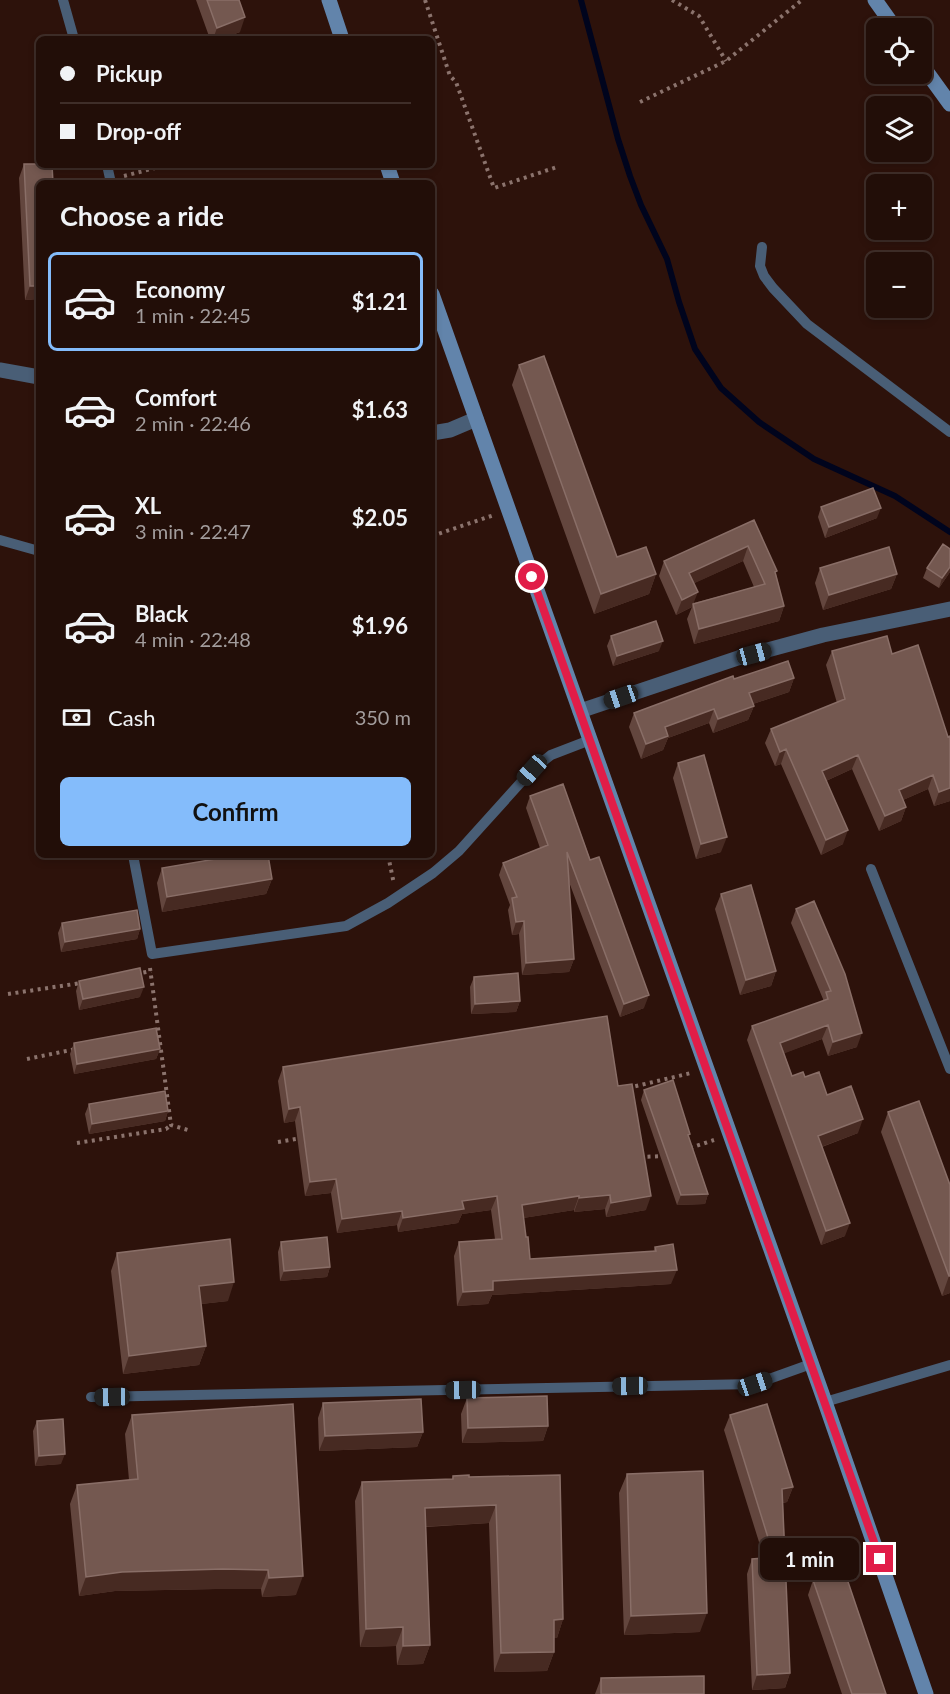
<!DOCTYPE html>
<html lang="en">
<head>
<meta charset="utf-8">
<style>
	body { margin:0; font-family:Lato,sans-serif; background:#2a1712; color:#f1f3f6; height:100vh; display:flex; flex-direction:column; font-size:22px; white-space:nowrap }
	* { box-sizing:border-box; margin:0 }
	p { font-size:20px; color:#a29c9c }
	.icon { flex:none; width:33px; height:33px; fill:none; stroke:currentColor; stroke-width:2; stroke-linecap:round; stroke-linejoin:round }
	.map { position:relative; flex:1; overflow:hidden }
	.details { position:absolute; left:36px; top:180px; width:399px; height:678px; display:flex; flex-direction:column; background:#220e08; border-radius:9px; box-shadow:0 3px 9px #0003,0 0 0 2px #3f2e29 }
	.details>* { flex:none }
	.guide { position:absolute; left:36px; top:36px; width:399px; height:132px; border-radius:9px; box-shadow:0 3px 9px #0003,0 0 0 2px #3f2e29; display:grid; align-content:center; height:132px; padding:0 24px; background:#220e08 }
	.fabs { position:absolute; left:866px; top:18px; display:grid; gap:12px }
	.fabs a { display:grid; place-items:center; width:66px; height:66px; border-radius:9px; background:#220e08; box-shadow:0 3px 9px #0003,0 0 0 2px #3f2e29; font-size:30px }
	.end { position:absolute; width:27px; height:27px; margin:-14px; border:8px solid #e11d48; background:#fff; box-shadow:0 0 0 3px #fff }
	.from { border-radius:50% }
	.bubble { position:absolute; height:42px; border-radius:9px; background:#220e08; box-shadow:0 3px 9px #0003,0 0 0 2px #3f2e29; font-size:20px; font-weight:700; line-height:42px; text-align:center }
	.car { position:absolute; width:18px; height:36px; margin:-18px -9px; border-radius:8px; box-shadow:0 0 4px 2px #0007; background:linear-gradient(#222 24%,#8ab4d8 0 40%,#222 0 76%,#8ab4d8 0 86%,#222 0) }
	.guide b { display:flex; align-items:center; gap:21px; height:57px; font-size:22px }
	.guide b+b { border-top:2px solid #3f2e29 }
	.guide i { width:15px; height:15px; background:#f1f3f6 }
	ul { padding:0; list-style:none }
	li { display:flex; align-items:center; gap:18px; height:99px; margin:0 12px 9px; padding:0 12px; border:3px solid transparent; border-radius:9px }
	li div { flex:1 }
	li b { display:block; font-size:22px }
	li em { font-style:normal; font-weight:700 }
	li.on { border-color:#84bcfb }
	li>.icon { width:54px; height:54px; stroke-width:1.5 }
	h2 { padding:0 24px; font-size:27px; line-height:72px }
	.pay { display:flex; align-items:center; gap:15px; height:66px; padding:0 24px; font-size:22px }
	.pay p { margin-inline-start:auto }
	.cta { display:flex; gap:12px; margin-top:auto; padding:12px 24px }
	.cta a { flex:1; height:69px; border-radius:9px; background:#84bcfb; color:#111; font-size:24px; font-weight:700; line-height:69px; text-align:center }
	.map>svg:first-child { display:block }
</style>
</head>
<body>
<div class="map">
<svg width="950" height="1694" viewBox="0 0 950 1694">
	<rect width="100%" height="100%" fill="#2d120b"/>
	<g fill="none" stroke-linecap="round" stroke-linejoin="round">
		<path stroke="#00041d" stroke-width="6" d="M581,0L618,139L630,176L641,205L667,259L679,302L695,349L721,388L759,422L814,459L895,496L950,532"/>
		<path stroke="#8b736d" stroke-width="4" stroke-dasharray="3 4.5" stroke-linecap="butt" d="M425,0L450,76L456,82L494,188L557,167
			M672,0L699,16L726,61
			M640,102L726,61L802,0
			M124,176L167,165
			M432,536L494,515
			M388,855L394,884
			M150,968L171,1125L188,1130
			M136,974L151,971
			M8,994L81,983
			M27,1059L76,1049
			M628,1088L691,1073
			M278,1142L301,1138
			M77,1143L166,1129L171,1125
			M690,1148L714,1140
			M640,1157L666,1156"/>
		<path stroke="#495e76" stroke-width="10" d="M63,0L74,39
			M107,165L111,183
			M762,247L760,266L764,276L773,288L807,324L950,432
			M0,540L39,551
			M133,855L152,954L346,926L388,903L433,873L459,851L532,770L551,755L590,740
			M871,869L950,1069
			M91,1397L755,1384L811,1364
			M825,1402L950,1365"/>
		<path stroke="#495e76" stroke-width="15" d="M0,370L39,377
			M432,433L450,430L476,419
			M580,711L738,658L823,635L950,609"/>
		<path stroke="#6284ab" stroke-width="15" d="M329,0L342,39
			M875,0L895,28
			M921,64L950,104
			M387,165L393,183
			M432,294L825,1402L926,1694"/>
	</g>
	<path fill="#63463e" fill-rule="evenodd" d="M196,0H239L240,32L221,39H210Z
		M24,164L39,183V299L25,300L19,178Z
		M519,365L617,557L656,574L649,594L594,614L512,385Z
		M821,507L877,518L825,538L818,517Z
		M754,520L776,574L784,606L779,621L694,644L687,619L692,607L676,615L659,576L664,561ZM743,561L754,587L694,603V583Z
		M820,568L897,574L891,589L823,610L815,583Z
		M927,568L950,572L939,588L923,578Z
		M611,636L659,651L613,666L607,646Z
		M832,651L892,654L950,801L934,806L928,789L903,800L906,807L901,821L879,831L852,769L826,781L843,844L821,855L781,764L775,766L765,743L771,729L837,703L826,665Z
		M794,678L789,692L753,704L754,706L748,720L713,733L709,723L668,738L663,750L641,759L629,727L634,713L734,679Z
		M678,763L721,852L696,859L673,778Z
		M563,784L644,1008L620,1017L569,882L574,959L569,972L522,975L519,934L512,935L508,910L510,905L499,875L503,863L540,848L526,808L530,796Z
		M162,868L272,879L266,894L162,912L157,883Z
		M721,894L776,971L771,986L740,995L715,909Z
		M796,909L857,1047L828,1056L822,1039L784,1053L792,1076L805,1077L827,1095L858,1133L822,1147L845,1236L821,1245L747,1040L752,1026L823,1001V999L791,923Z
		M62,923L140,929L137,939L61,952L58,933Z
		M474,977L520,1001L516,1012L471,1014L470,987Z
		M79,981L140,997L79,1010L76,991Z
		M74,1043L160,1049L156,1059L74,1074L70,1054Z
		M283,1067L618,1086L646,1210L606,1217L605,1209L574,1212V1210L523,1218L530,1259L653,1252L655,1247L671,1284L492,1295L488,1304L457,1306L454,1256L459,1242L495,1239L491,1210L462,1214L458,1223L398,1232L397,1225L337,1233L331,1193L305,1196L295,1121L284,1123L278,1081Z
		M644,1090L689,1137L708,1194L705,1204L677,1205L641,1100Z
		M89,1104L168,1111L165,1121L89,1134L85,1114Z
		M888,1112L950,1185V1293L942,1296L881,1132Z
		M281,1242L330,1267L327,1277L280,1281L278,1252Z
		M117,1253L228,1301L201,1304L206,1346L199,1365L123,1374L111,1271Z
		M467,1398L548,1426L543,1441L462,1443L461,1414Z
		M323,1403L423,1432L417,1447L319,1451L318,1418Z
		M132,1415L296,1595L262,1597L261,1589H216L115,1591L79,1596L70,1504L77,1485L129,1480L125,1434Z
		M730,1415L793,1487L787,1502L783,1503L790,1673L785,1688L752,1690L747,1574L752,1559L764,1558L724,1430Z
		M37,1421L61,1464L35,1466L33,1431Z
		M627,1474L700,1632L624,1635L619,1493Z
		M560,1475L563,1619L557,1638H554V1652L547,1671L494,1672L489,1523L426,1527L430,1645L423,1664L397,1665L396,1646L360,1647L355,1501L362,1482L452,1479L453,1476L469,1477Z
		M813,1580L886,1694H842L808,1595Z
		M601,1678L704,1694H595Z"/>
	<path fill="#472a22" d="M245,17L240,32L221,39H213L217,28Z
		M30,286H39V299L25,300Z
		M881,508L877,518L825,538L829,527Z
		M748,546L743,561L684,588L689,573Z
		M950,567V572L939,588L942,578Z
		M656,574L649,594L594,614L601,594Z
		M897,574L891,589L823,610L829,595Z
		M698,592L692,607L676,615L682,600Z
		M784,606L779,621L694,644L699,629Z
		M663,641L659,651L613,666L617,656Z
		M794,678L789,692L744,707L749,693Z
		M754,706L748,720L713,733L718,719Z
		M714,709L709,723L668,738L663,750L641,759L646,744L665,727Z
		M786,749L781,764L775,766L780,752Z
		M858,755L852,769L817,785L822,771Z
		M933,775L928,789L894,804L899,790Z
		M950,788V801L934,806L939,792Z
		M906,807L901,821L879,831L885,816Z
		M848,830L843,844L821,855L826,840Z
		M727,837L721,852L696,859L701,844Z
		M272,879L266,894L162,912L167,897Z
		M524,921L519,934L512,935L516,922Z
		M140,929L137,939L61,952L65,942Z
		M574,959L569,972L522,975L526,963Z
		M776,971L771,986L740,995L746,980Z
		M144,987L140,997L79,1010L83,999Z
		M649,995L644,1008L620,1017L624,1004Z
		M520,1001L516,1012L471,1014L475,1004Z
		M828,1025L822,1039L775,1057L780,1043Z
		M862,1033L857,1047L828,1056L833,1042Z
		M160,1049L156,1059L74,1074L77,1064Z
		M300,1107L295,1121L284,1123L289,1109Z
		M168,1111L165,1121L89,1134L92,1124Z
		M863,1119L858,1133L813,1150L818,1136Z
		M336,1179L331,1193L305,1196L310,1182Z
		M708,1194L705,1204L677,1205L681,1195Z
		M610,1195L605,1209L574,1212L579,1198Z
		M497,1196L491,1210L462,1214L458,1223L398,1232L403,1218L462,1201Z
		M579,1196L574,1210L517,1219L522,1205Z
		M651,1196L646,1210L606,1217L611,1203Z
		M402,1211L397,1225L337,1233L342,1219Z
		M850,1223L845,1236L821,1245L826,1231Z
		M330,1267L327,1277L280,1281L284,1271Z
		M677,1270L671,1284L492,1295L488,1304L457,1306L463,1292L493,1281Z
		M949,1276H950V1293L942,1296Z
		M234,1282L228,1301L192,1305L199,1286Z
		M206,1346L199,1365L123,1374L129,1356Z
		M548,1426L543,1441L462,1443L468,1428Z
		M423,1432L417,1447L319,1451L325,1436Z
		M65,1454L61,1464L35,1466L39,1456Z
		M793,1487L787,1502L777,1504L782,1489Z
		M496,1505L489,1523L418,1527L425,1508Z
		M223,1569L268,1570L261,1589H216L115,1591L79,1596L86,1577L122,1572Z
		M303,1576L296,1595L262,1597L269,1578Z
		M707,1613L700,1632L624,1635L631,1616Z
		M563,1619L557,1638H547L554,1620Z
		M403,1627L396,1646L360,1647L366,1629Z
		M430,1645L423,1664L397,1665L403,1646Z
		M554,1652L547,1671L494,1672L501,1653Z
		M790,1673L785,1688L752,1690L757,1675Z"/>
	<path fill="#745850" stroke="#896e67" stroke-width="1.5" d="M207,0H239L245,17L217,28Z
		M24,164H39V165H52L53,183H39V286H30Z
		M544,356L617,557L646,547L656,574L601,594L519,365Z
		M873,488L881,508L829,527L821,507Z
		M754,520L777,571L775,572L784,606L699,629L693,604L765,584L748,546L689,573L698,592L682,600L664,561Z
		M943,544L950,549V567L942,578L927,568Z
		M889,547L897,574L829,595L820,568Z
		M656,621L663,641L617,656L611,636Z
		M887,636L892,654L918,645L948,737L950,736V788L939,792L933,775L899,790L906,807L885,816L858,755L822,771L848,830L826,840L786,749L780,752L771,729L845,699L832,651Z
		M788,661L794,678L749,693L754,706L718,719L714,709L665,727L668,736L646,744L634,713L733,676L734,679Z
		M704,755L727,837L701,844L678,763Z
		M563,784L590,860L599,857L649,995L624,1004L567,852L574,959L526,963L524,921L516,922L512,898L517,897L503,863L548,845L530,796Z
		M239,855H268L272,879L167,897L162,868Z
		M751,885L776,971L746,980L721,894Z
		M814,901L845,974L862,1033L833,1042L828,1025L780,1043L792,1076L803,1072L805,1077L819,1072L827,1095L851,1086L863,1119L818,1136L850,1223L826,1231L752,1026L828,999L826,992L831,991L796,909Z
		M137,910L140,929L65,942L62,923Z
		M140,968L144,987L83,999L79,981Z
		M518,973L520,1001L475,1004L474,977Z
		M607,1016L618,1086L632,1084L651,1196L611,1203L610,1195L579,1198V1196L522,1205L526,1237H528L530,1259L656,1251L655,1247L673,1244L677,1270L493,1281V1290L463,1292L459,1242L502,1239L497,1196L462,1201L464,1209L403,1218L402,1211L342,1219L336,1179L310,1182L300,1107L289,1109L283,1067Z
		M156,1028L160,1049L77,1064L74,1043Z
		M673,1080L690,1134L688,1135L708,1194L681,1195L644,1090Z
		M165,1091L168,1111L92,1124L89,1104Z
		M919,1101L950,1185V1276H949L888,1112Z
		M327,1237L330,1267L284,1271L281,1242Z
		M230,1239L234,1282L199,1286L206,1346L129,1356L117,1253Z
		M547,1396L548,1426L468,1428L467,1398Z
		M421,1399L423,1432L325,1436L323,1403Z
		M293,1404L303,1576L269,1578L268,1570L223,1569L122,1572L86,1577L77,1485L138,1479L132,1415Z
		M767,1404L793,1487L782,1489L790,1673L757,1675L752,1559L774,1557L730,1415Z
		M63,1419L65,1454L39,1456L37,1421Z
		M703,1471L707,1613L631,1616L627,1474Z
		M469,1475V1477L560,1475L563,1619L554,1620V1652L501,1653L496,1505L425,1508L430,1645L403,1646V1627L366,1629L362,1482L453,1479V1476Z
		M844,1570L886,1694H852L813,1580Z
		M704,1676V1694H601V1678Z"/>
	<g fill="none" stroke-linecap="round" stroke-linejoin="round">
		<path stroke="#e11d48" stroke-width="8" d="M532,577L880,1559"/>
	</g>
</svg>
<div class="fabs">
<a><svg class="icon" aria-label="locate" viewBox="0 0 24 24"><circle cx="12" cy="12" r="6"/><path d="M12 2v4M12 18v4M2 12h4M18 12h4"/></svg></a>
<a><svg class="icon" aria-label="layers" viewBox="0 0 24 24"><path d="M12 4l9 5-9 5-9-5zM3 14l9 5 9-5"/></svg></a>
<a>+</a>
<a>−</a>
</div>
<i class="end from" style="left:532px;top:577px"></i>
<i class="end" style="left:880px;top:1559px"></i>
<div class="bubble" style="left:760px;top:1538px;width:99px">1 min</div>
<i class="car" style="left:754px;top:654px;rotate:75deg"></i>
<i class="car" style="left:621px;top:697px;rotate:251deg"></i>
<i class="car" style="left:532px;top:770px;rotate:222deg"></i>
<i class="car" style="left:755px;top:1384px;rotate:71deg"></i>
<i class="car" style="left:630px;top:1386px;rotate:269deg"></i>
<i class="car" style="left:463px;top:1390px;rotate:269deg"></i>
<i class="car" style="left:112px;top:1397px;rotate:269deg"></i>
<div class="guide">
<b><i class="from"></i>Pickup</b>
<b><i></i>Drop-off</b>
</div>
<section class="details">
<h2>Choose a ride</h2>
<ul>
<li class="on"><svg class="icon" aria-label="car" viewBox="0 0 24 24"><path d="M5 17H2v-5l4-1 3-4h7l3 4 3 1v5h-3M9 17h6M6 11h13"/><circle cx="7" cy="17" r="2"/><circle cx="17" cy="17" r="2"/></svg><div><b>Economy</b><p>1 min · 22:45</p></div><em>$1.21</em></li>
<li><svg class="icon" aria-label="car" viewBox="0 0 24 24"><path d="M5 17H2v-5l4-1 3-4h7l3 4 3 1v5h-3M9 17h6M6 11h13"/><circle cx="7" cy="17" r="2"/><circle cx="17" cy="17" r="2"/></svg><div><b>Comfort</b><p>2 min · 22:46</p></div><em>$1.63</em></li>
<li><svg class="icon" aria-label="car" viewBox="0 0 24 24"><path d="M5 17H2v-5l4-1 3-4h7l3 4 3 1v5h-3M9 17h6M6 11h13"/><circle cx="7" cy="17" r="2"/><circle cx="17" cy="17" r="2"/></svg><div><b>XL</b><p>3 min · 22:47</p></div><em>$2.05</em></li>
<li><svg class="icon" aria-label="car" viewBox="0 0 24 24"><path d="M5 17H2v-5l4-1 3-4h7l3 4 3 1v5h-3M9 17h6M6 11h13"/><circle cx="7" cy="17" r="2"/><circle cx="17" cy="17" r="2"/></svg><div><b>Black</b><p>4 min · 22:48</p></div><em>$1.96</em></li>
</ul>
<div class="pay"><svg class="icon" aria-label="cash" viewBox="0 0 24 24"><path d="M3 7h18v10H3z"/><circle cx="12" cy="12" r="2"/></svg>Cash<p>350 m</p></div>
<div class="cta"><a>Confirm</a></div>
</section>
</div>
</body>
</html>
